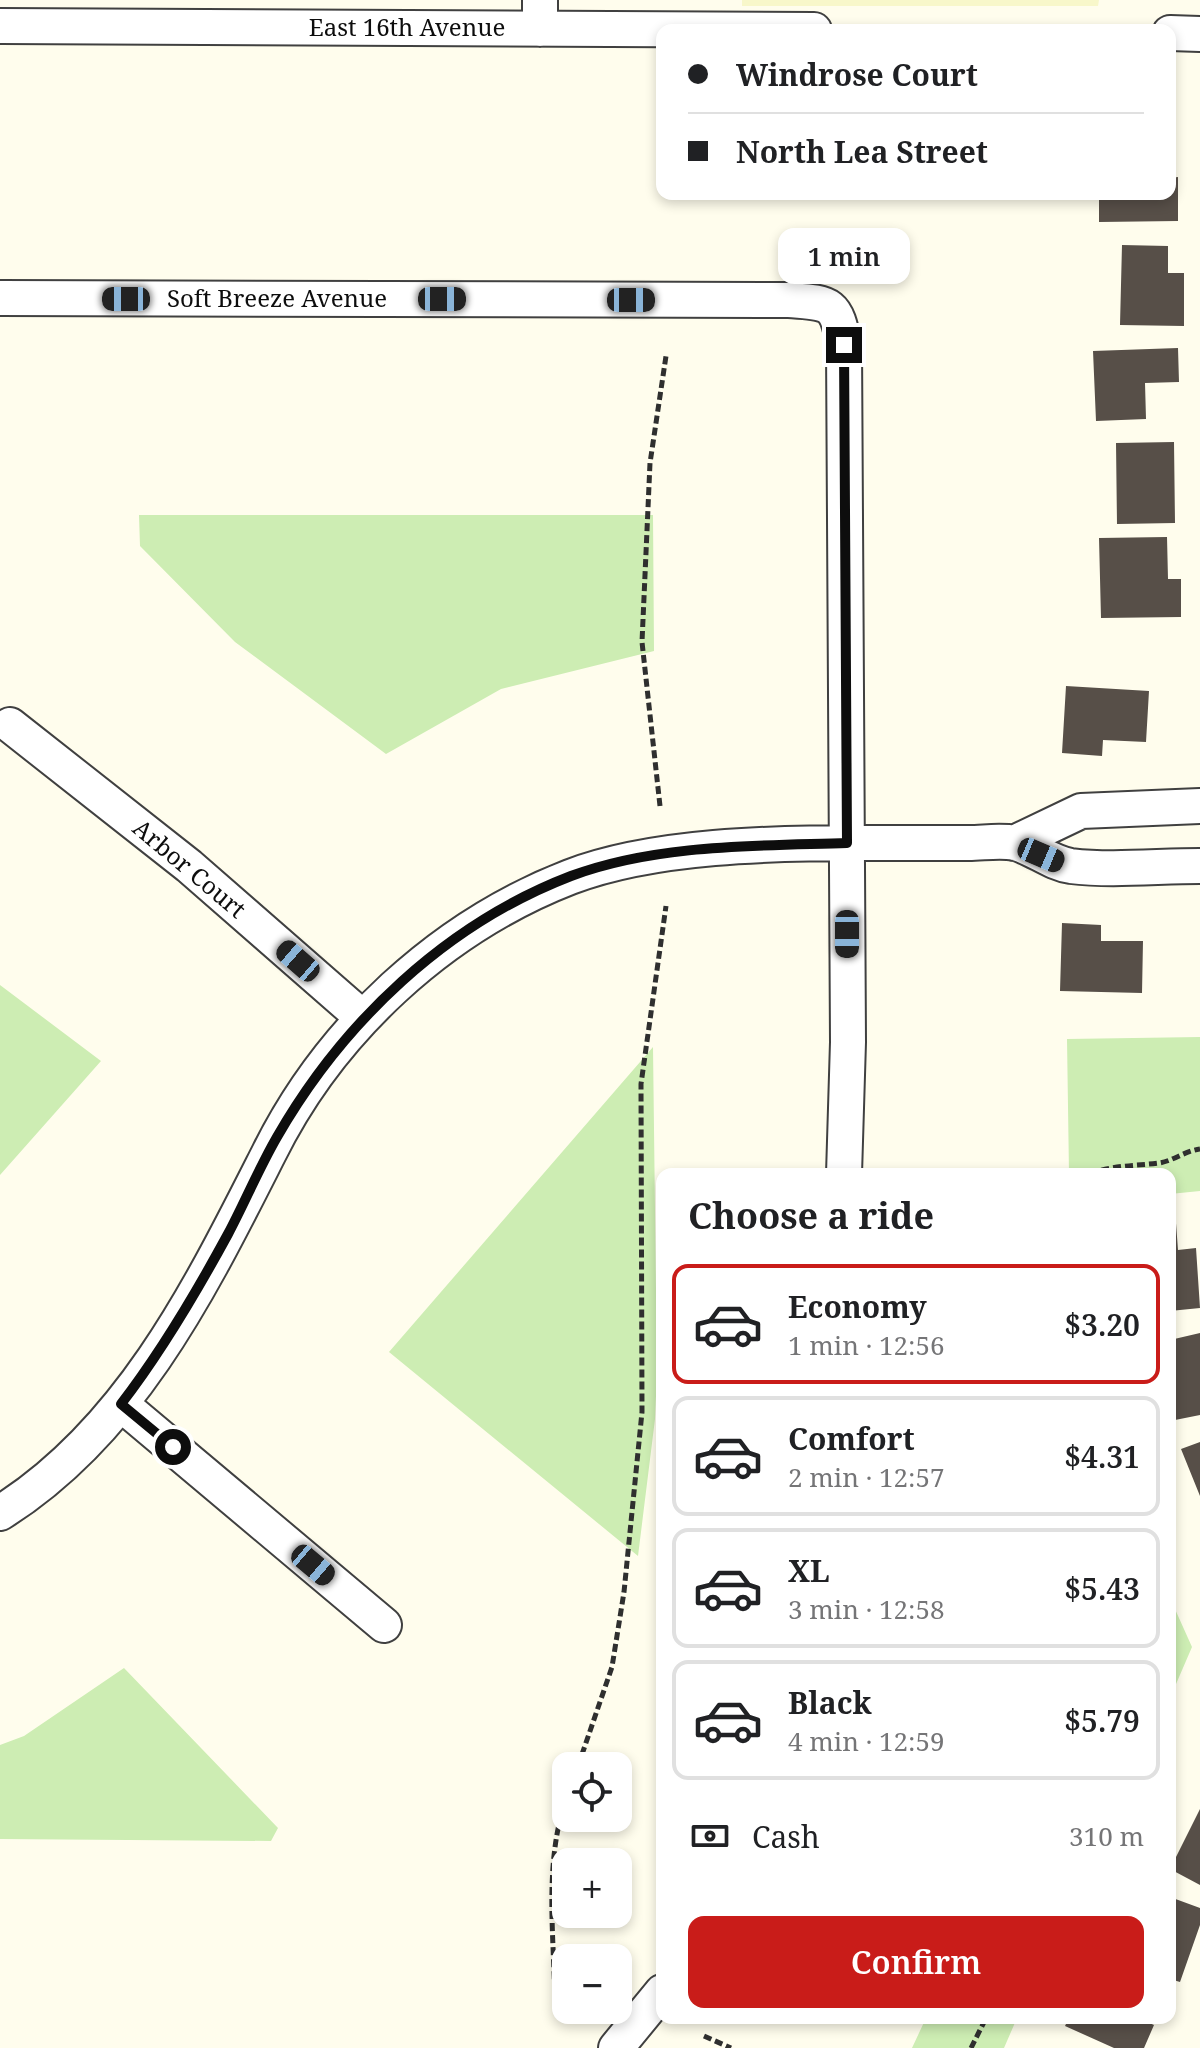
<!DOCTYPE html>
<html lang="en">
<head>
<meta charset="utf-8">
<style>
	body { margin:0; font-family:"Noto Serif",serif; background:#f6f6f6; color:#202124; height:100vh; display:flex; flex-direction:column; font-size:30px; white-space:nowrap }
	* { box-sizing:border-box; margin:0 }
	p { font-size:26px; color:#757577 }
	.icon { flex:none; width:44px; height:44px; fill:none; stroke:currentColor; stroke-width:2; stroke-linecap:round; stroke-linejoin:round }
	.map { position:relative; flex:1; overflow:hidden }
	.side { position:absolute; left:656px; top:1168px; width:520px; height:856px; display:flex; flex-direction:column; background:#fff; border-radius:16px; box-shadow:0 4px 12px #0003 }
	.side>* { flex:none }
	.top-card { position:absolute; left:656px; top:24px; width:520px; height:176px; border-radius:16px; box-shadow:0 4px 12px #0003; display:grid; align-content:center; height:176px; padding:0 32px; background:#fff }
	.controls { position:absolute; left:552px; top:1752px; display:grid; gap:16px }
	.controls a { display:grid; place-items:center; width:80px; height:80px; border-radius:16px; background:#fff; box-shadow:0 4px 12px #0003; font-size:40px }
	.end { position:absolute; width:36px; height:36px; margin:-18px; border:10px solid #0d0d0d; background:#fff; box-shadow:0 0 0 4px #fff }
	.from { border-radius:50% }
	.bubble { position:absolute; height:56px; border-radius:16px; background:#fff; box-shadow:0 4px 12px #0003; font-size:26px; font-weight:600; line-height:56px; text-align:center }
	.car { position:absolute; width:24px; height:48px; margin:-24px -12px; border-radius:10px; box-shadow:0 0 6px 2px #0007; background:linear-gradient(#222 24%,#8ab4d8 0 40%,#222 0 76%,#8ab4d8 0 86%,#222 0) }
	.top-card b { display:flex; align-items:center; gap:28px; height:76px; font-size:30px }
	.top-card b+b { border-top:2px solid #e0e0e0 }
	.top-card i { width:20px; height:20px; background:#202124 }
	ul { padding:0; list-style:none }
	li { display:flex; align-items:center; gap:24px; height:120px; margin:0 16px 12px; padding:0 16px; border:4px solid #e0e0e0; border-radius:16px }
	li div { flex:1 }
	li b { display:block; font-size:30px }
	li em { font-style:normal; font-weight:600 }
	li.current { border-color:#c91c19 }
	li>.icon { width:72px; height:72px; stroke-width:1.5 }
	h2 { padding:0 32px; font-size:36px; line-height:96px }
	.pay { display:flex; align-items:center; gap:20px; height:88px; padding:0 32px; font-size:30px }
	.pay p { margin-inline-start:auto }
	.primary-button { display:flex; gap:16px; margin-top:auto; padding:16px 32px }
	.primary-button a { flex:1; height:92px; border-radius:16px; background:#c91c19; color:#fff; font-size:32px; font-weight:600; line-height:92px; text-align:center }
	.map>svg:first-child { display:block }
</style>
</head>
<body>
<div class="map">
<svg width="1200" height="2048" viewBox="0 0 1200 2048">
	<rect width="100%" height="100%" fill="#fffded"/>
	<path fill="#f8f7ca" d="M742,0H1099L1098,6H742Z"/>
	<path fill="#cdedb3" d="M139,515H653L654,651L501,689L386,754L235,642L140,546Z
		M0,985L101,1061L0,1175Z
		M1200,1037V1191L1170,1194V1174H1069L1067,1039Z
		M653,1047L657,1373L655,1419L638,1556L389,1352Z
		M1170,1598L1192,1647L1170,1698Z
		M124,1668L278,1828L271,1841L0,1839V1745L24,1736Z
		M926,2018H1017L1004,2048H912Z"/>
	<path fill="#574f48" d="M1178,177V221L1099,222V194H1170V178Z
		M1122,245L1168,246V273H1184V326L1120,325Z
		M1178,348L1179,382L1145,383L1146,419L1096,421L1093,351Z
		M1174,442L1175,523L1117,524L1116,443Z
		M1167,537L1168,579H1181V617L1101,618L1099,538Z
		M1066,686L1149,691L1146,742L1103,740L1102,756L1062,753Z
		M1062,923L1101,925V941H1143L1142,993L1060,991Z
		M1170,1210H1175L1178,1250L1196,1248L1200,1308L1170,1311Z
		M1200,1333V1415L1170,1421V1340Z
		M1200,1442V1496L1181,1449Z
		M1200,1809V1885L1170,1869Z
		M1170,1897L1200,1908V1925L1180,1982L1170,1979Z
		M1069,2018H1138L1154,2025L1144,2048H1114L1065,2026Z"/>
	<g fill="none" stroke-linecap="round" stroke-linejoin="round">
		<defs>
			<path id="minor" d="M540,0V29
				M0,26L814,30
				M1170,33L1200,34
				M0,298L789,300C831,303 836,302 844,345L848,1042L844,1174
				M10,725L189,866L363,1018
				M1014,843L1081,811L1200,806
				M121,1404L384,1625
				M0,1513C131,1431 201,1287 269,1153C330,1030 441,927 570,877C653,845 774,843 863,843C898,843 934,843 969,843C983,843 1001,840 1015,843C1034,848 1051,863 1071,866C1112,871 1158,866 1200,866
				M616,2048L662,1992"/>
		</defs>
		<use href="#minor" stroke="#404040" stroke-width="38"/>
		<path stroke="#2f2f2f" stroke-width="5" stroke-dasharray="8 4" stroke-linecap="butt" d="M660,806L642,642L650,463L666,356
			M1090,1174C1112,1165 1136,1166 1159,1163C1173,1161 1185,1151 1200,1149
			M578,1766L612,1667L624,1592L642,1412L641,1084L666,906
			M555,2003C554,1936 544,1863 566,1799
			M704,2036L731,2048
			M971,2048L986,2018"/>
		<use href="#minor" stroke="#fff" stroke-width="34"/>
	</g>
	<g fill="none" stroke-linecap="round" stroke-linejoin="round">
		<path stroke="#0d0d0d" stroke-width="10" d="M173,1447L121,1404C162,1351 196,1293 228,1234C245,1202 259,1168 277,1137C343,1022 446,924 571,876C657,844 757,846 847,843L844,345"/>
	</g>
	<g text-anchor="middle" stroke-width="8" stroke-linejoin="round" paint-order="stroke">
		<g font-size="24" fill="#0d0d0d" stroke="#fff">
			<text x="407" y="36">East 16th Avenue</text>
			<text x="277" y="307">Soft Breeze Avenue</text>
			<text transform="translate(189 869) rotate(40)" y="8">Arbor Court</text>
		</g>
	</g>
</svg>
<div class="controls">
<a><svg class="icon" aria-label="locate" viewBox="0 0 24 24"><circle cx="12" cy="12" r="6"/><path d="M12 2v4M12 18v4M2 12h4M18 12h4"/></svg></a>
<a>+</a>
<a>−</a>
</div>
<i class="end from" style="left:173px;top:1447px"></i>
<i class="end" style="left:844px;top:345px"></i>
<div class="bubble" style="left:778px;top:228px;width:132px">1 min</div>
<i class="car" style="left:126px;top:299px;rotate:270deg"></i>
<i class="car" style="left:442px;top:299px;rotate:90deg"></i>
<i class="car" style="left:631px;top:300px;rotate:90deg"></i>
<i class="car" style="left:1041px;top:855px;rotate:113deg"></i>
<i class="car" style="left:847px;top:934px;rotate:180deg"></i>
<i class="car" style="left:298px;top:961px;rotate:311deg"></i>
<i class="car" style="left:313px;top:1565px;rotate:130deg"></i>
<div class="top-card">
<b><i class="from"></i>Windrose Court</b>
<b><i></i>North Lea Street</b>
</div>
<section class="side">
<h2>Choose a ride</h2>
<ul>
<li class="current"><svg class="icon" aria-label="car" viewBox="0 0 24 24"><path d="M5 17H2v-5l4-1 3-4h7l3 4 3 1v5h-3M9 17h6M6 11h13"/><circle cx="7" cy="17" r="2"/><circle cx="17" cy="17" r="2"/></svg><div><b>Economy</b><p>1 min · 12:56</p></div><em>$3.20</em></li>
<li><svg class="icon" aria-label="car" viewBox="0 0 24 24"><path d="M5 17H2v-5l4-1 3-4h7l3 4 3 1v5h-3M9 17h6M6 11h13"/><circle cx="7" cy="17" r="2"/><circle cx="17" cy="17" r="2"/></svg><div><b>Comfort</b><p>2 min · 12:57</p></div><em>$4.31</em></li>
<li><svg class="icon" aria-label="car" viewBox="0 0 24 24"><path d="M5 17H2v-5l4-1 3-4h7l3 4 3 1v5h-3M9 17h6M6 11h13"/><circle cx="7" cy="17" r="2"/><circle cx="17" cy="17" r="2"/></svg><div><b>XL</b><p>3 min · 12:58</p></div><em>$5.43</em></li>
<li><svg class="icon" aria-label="car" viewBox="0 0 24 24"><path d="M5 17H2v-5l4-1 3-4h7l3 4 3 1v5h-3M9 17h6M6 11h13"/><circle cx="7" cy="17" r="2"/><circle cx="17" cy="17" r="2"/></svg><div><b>Black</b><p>4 min · 12:59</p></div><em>$5.79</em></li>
</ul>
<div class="pay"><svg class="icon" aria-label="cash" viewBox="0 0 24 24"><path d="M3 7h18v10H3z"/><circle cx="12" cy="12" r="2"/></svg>Cash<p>310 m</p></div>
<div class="primary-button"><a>Confirm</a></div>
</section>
</div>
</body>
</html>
